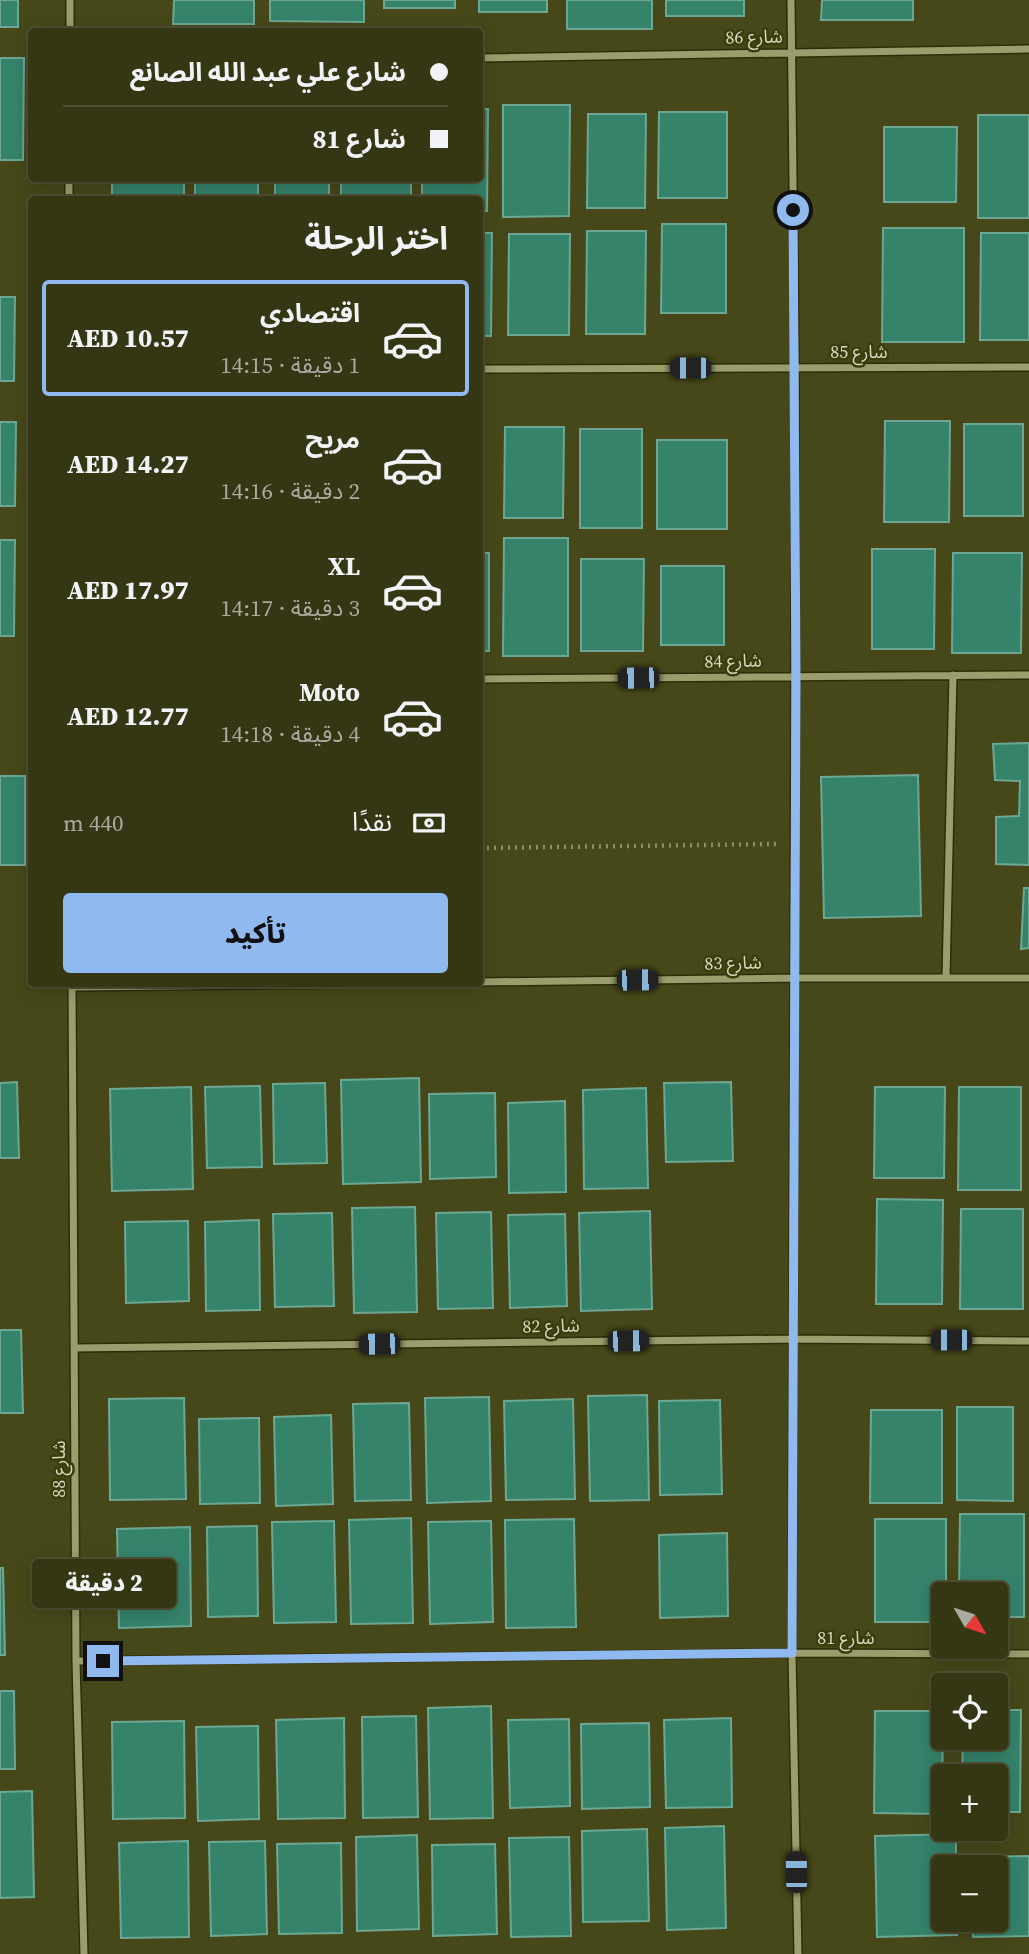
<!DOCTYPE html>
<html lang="ar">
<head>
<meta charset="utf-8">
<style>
	body { margin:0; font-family:"Source Serif 4","Noto Sans Arabic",serif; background:#404121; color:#f1f3f6; direction:rtl; height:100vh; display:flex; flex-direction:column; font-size:26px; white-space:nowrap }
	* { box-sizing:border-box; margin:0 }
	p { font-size:23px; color:#aaaba0 }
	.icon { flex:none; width:38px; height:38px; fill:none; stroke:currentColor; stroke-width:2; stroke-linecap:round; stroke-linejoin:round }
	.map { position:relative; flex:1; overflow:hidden; direction:ltr }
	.drawer { position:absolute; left:28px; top:196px; width:455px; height:791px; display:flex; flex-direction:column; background:#353613; border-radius:7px; box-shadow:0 4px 18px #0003,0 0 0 2px #4f5033; direction:rtl }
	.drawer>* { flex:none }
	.hud { position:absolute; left:28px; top:28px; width:455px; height:154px; border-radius:7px; box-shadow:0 4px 18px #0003,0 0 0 2px #4f5033; direction:rtl; display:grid; align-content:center; height:154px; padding:0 35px; background:#353613 }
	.needle { width:46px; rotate:129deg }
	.controls { position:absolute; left:931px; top:1582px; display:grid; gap:14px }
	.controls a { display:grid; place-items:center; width:77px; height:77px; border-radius:7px; background:#353613; box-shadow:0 4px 18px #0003,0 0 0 2px #4f5033; font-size:35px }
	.end { position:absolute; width:32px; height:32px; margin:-16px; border:9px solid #90b9f0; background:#111; box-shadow:0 0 0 4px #111 }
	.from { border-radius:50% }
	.bubble { position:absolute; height:49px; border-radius:7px; background:#353613; box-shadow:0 4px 18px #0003,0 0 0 2px #4f5033; font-size:23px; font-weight:800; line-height:49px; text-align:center; direction:rtl }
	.car { position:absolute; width:21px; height:42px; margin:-21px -10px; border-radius:9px; box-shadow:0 0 5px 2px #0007; background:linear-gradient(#222 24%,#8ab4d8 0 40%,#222 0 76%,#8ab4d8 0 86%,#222 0) }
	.hud b { display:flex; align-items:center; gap:24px; height:66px; font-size:26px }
	.hud b+b { border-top:2px solid #4f5033 }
	.hud i { width:18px; height:18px; background:#f1f3f6 }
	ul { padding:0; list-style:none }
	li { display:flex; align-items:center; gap:21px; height:116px; margin:0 14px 10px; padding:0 21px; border:4px solid transparent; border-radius:7px }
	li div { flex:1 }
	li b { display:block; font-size:26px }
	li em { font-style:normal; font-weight:800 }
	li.current { border-color:#90b9f0 }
	li>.icon { width:63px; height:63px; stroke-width:1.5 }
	h2 { padding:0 35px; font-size:32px; line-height:84px }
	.pay { display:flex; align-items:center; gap:18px; height:77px; padding:0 35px; font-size:26px }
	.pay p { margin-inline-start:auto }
	.cta { display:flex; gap:14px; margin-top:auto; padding:14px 35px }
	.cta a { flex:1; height:80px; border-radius:7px; background:#90b9f0; color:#111; font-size:28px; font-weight:800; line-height:80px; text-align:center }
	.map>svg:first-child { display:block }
</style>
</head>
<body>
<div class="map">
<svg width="1029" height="1954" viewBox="0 0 1029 1954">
	<rect width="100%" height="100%" fill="#474819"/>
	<path fill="#36836c" stroke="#6da793" stroke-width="2" d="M0,0H18V27H0Z
		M174,0H254V24H173Z
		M270,0H364V22L270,21Z
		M384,0H455V8H384Z
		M479,0H547V12H479Z
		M567,0H652V29H567Z
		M666,0H744V16H666Z
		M822,0H913V20H821Z
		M0,58H24L23,160H0Z
		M503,105H570L569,216L503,217Z
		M480,109H488L487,211H480V200H422V178H480Z
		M659,112H727V198H658Z
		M588,114H646L645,208H587Z
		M978,115H1029V218H978Z
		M884,127H957L956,202H884Z
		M112,178H184V200H112Z
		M195,178H258V200H195Z
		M275,178H329V200H275Z
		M341,178H411V200H341Z
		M662,224H726V313H661Z
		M883,228H964V342H882Z
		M587,231H646L645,334H586Z
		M480,233H492L491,336H480Z
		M981,233H1029V340H980Z
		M509,234H570L569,335H508Z
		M0,297H15L14,381H0Z
		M885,421H950L949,522H884Z
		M0,422H16L15,506H0Z
		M964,424H1023V516H964Z
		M505,427H564L563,518H504Z
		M580,429H642V528H580Z
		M480,436H484V517H480Z
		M657,440H727V529H657Z
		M504,538H568V656H503Z
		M0,540H15L14,636H0Z
		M872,549H935L934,649H872Z
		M480,553H489V651H480Z
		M953,553H1022L1021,653H952Z
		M581,559H644L643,651H581Z
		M661,566H724V645H661Z
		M1029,743V865L996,864V817L1019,816L1020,781L995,780L993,744Z
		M918,775L921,916L824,918L821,777Z
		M0,776H25V865H0Z
		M1024,888H1029V948L1021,949Z
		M419,1078L421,1182L343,1184L341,1080Z
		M17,1082L19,1158H0V1083Z
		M731,1082L733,1161L666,1162L664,1083Z
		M325,1083L327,1163L274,1164L273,1084Z
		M260,1086L262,1167L207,1168L205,1087Z
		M191,1087L193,1189L112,1191L110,1089Z
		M875,1087H945L944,1178H874Z
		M959,1087H1021V1190H958Z
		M646,1088L648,1188L584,1189L583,1090Z
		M495,1093L496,1177L430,1179L429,1094Z
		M565,1101L566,1192L509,1193L508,1103Z
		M877,1199L943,1200L942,1304H876Z
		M415,1207L417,1312L354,1313L352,1208Z
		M961,1209H1023V1309H960Z
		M650,1211L652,1309L581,1311L579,1213Z
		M491,1212L493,1308L438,1309L436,1213Z
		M332,1213L334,1306L275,1307L273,1214Z
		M565,1214L567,1306L510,1308L508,1215Z
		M259,1220L260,1310L206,1311L205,1222Z
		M188,1221L189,1301L126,1303L125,1222Z
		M0,1330H21L23,1413H0Z
		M647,1395L649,1500L590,1501L588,1396Z
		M489,1397L491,1501L427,1503L425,1398Z
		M184,1398L186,1499L110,1500L109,1399Z
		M573,1399L575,1499L506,1500L504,1401Z
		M720,1400L722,1494L660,1495L659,1401Z
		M409,1403L411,1500L355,1501L353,1404Z
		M957,1407H1013V1501L957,1500Z
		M871,1410H942V1503H870Z
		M331,1415L333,1504L276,1506L274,1417Z
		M259,1418L260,1503L200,1504L199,1419Z
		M960,1514H1024V1617H996V1594H959Z
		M411,1518L413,1623L351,1624L349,1520Z
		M574,1519L576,1627L506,1628L505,1520Z
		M875,1519H946V1594H943V1622H875Z
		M334,1521L336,1622L274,1623L272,1522Z
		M491,1521L493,1622L430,1624L428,1522Z
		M257,1526L258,1616L208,1617L207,1527Z
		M190,1527L191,1626L119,1628L117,1529Z
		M727,1533L728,1616L660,1618L659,1535Z
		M0,1568H3L5,1655H0Z
		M0,1691H14L15,1769H0Z
		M491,1706L493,1818L430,1819L428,1708Z
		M996,1710H1021L1020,1812H996V1776H962L963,1738H996Z
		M875,1711H943L942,1814L874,1813Z
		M416,1716L418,1817L363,1818L362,1717Z
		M344,1718L345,1818L278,1819L276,1720Z
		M731,1718L732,1807L666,1808L664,1720Z
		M569,1719L570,1806L510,1808L508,1720Z
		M184,1721L185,1818L113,1819L112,1722Z
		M649,1723L650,1807L582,1809L581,1724Z
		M258,1726L259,1819L198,1821L196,1727Z
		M32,1791L34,1897L0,1898V1792Z
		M724,1826L726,1928L667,1930L665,1828Z
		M647,1829L649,1921L583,1922L582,1831Z
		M956,1834V1867H943V1920H957V1935L877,1937L875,1836Z
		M417,1835L419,1929L357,1931L356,1837Z
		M569,1837L571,1936L511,1937L509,1838Z
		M188,1841L189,1937L121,1938L119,1843Z
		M265,1841L267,1934L211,1936L209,1842Z
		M341,1843L342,1933L279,1934L277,1844Z
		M495,1844L497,1934L433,1936L432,1845Z
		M1029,1856V1936L973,1937V1920H996V1867H972V1857Z"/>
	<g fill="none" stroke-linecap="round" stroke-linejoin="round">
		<defs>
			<path id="minor" d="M791,0L795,368V676L792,1653L798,1954
				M70,32V0
				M480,58L1029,49
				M69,200V178
				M480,369L1029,367
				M480,679L1029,675
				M946,978L953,675
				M480,982L794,978H1029
				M72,984L76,1661L84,1954
				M72,987L349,984
				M74,1348L794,1339L1029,1341
				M76,1661L792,1653L1029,1654"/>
		</defs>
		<use href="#minor" stroke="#2d2d09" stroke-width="10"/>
		<path stroke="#8c8d69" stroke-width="4.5" stroke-dasharray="2 5" stroke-linecap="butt" d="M480,848L776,844"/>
		<use href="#minor" stroke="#9b9d6d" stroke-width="7"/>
	</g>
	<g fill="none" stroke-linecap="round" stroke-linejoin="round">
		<path stroke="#90b9f0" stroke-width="9" d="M103,1661L792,1653L796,676L793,210"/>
	</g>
	<g text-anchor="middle" stroke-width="5" stroke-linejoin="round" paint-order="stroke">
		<g font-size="18" fill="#d6d8bf" stroke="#3c3d0c">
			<text transform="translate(754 37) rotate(-1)" y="6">شارع 86</text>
			<text x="859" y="358">شارع 85</text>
			<text transform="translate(733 661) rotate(-1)" y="6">شارع 84</text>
			<text transform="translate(733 963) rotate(-1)" y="6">شارع 83</text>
			<text transform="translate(551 1326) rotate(-1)" y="6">شارع 82</text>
			<text transform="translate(59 1469) rotate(-90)" y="6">شارع 88</text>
			<text x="846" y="1644">شارع 81</text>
		</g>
	</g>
</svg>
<div class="controls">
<a><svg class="needle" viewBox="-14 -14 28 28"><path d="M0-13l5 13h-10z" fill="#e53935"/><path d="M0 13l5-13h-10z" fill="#aaaba0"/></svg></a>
<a><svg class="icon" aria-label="locate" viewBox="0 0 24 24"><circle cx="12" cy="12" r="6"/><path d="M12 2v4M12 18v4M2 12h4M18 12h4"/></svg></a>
<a>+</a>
<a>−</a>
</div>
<i class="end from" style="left:793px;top:210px"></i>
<i class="end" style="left:103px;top:1661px"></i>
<div class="bubble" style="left:32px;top:1559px;width:144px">2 دقيقة</div>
<i class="car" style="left:690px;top:368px;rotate:270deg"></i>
<i class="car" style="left:638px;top:678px;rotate:269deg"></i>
<i class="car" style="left:637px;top:980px;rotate:89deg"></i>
<i class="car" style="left:951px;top:1340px;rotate:270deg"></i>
<i class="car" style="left:628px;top:1341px;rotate:89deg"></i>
<i class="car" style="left:379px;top:1344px;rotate:269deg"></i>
<i class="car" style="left:796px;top:1872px;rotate:359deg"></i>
<div class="hud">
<b><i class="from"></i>شارع علي عبد الله الصانع</b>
<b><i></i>شارع 81</b>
</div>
<section class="drawer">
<h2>اختر الرحلة</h2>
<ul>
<li class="current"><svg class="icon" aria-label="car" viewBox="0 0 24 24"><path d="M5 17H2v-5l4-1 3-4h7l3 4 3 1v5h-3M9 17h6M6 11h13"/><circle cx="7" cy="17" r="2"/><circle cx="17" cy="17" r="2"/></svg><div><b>اقتصادي</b><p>1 دقيقة · 14:15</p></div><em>AED 10.57</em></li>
<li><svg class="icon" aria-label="car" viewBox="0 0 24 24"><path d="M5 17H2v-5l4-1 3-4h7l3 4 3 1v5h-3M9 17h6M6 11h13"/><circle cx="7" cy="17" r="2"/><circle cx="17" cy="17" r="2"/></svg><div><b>مريح</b><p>2 دقيقة · 14:16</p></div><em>AED 14.27</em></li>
<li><svg class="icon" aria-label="car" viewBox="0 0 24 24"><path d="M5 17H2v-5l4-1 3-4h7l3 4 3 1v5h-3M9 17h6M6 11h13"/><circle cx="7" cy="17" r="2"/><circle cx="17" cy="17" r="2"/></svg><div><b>XL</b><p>3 دقيقة · 14:17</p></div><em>AED 17.97</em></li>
<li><svg class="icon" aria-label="car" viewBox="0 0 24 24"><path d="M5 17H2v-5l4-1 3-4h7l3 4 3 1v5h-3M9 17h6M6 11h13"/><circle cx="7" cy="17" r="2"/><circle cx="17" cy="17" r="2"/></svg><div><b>Moto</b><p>4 دقيقة · 14:18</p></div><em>AED 12.77</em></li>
</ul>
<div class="pay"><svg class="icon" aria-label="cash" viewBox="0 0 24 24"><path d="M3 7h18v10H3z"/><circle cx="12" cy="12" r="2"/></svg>نقدًا<p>440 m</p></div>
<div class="cta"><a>تأكيد</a></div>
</section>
</div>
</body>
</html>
